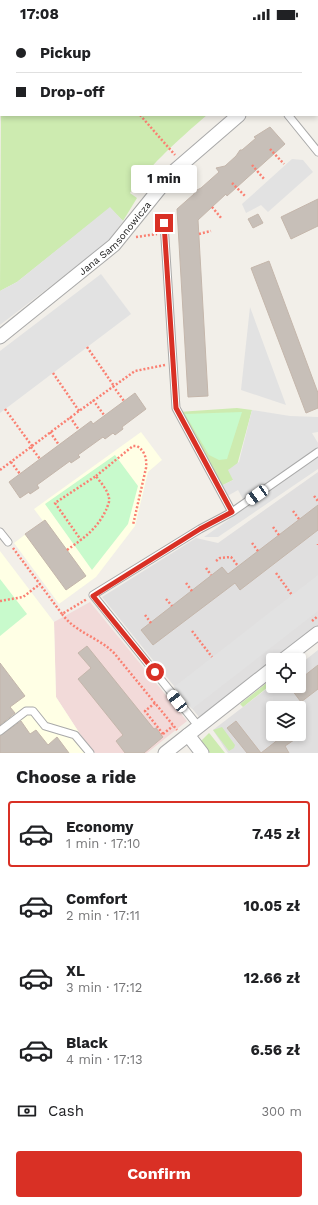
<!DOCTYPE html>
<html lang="en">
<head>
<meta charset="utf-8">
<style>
	body { margin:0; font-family:"Work Sans",sans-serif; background:#f2f2f2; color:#202124; height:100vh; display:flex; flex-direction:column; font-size:15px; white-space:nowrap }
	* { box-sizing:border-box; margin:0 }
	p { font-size:13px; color:#757577 }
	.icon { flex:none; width:22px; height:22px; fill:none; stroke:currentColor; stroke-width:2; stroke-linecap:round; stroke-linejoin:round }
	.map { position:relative; height:725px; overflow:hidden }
	.drawer { display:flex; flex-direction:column; background:#fff; flex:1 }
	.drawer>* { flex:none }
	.hud { position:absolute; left:0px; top:0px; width:318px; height:88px; box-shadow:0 2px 6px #0003; display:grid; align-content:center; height:88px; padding:0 16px; background:#fff }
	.fabs { position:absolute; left:266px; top:625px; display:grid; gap:8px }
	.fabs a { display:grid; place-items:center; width:40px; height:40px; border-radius:4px; background:#fff; box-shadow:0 2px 6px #0003; font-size:20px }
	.end { position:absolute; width:18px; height:18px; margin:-9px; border:5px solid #d93025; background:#fff; box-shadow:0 0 0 2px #fff }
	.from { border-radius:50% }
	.bubble { position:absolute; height:28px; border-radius:4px; background:#fff; box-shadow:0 2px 6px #0003; font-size:13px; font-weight:700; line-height:28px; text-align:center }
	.car { position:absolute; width:12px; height:24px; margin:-12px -6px; border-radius:5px; box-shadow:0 0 3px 1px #0007; background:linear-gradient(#fff 24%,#345 0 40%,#fff 0 76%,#345 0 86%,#fff 0) }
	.hud b { display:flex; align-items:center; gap:14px; height:38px; font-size:15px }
	.hud b+b { border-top:1px solid #e0e0e0 }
	.hud i { width:10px; height:10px; background:#202124 }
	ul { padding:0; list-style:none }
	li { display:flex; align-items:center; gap:12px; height:66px; margin:0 8px 6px; padding:0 8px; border:2px solid transparent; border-radius:4px }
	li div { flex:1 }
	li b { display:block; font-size:15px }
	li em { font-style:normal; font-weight:700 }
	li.active { border-color:#d93025 }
	li>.icon { width:36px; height:36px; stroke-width:1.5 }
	h2 { padding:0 16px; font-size:18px; line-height:48px }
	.pay { display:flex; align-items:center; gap:10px; height:44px; padding:0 16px; font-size:15px }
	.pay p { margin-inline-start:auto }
	.cta { display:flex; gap:8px; margin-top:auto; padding:8px 16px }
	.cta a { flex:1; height:46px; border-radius:4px; background:#d93025; color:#fff; font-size:16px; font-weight:700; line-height:46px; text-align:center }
	.status { display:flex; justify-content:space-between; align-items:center; height:28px; padding:0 20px; background:#fff; direction:ltr }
	.status svg { height:11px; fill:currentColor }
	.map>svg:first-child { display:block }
</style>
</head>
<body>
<div class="status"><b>17:08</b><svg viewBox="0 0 49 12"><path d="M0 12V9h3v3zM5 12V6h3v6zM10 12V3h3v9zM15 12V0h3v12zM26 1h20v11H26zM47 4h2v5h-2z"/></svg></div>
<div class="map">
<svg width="318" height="725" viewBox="0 0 318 725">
	<rect width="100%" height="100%" fill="#f2efe9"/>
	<path fill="#e0dfdf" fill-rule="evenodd" d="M318,444V598L199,689L102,569L196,510L218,515Z
		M318,622V725H228L213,702L273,656V658H299V637ZM273,680H299V706H273Z"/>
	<path fill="#f2dad9" d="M90,574L187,693L147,725H95L82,709L56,669L54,594Z"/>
	<path fill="#ffffe5" d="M141,404L162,432L148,444L135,498L96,549L59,576L14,515L43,493L34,481Z
		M0,523L54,594L56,669L82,709L77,713L85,725H0Z"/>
	<path fill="#cdebb0" d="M132,0H310L131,1Z
		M1,74V87H207C177,113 154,133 130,165L137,170L123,193L110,180L17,254L0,263Z
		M237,380L252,382L233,452L219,459L178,384Z
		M273,650V655L243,679L240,676Z
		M222,699L235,717L234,720L229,723L213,702Z
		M209,705L210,706L225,725H210L201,713Z"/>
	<path fill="#c8facc" d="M242,384L227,431L219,432L209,427L185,386Z
		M115,427L138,458L128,496L92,542L45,476Z
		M0,551L27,586L0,608Z"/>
	<path fill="#e2e2e2" d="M292,131L303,132L313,144L268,184L261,177L246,185L242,176Z
		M110,179L123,193L107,215L0,297V263L17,254Z
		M101,246L131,286L0,385V323Z
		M250,279L286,377L241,362Z
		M252,382L290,388L318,389V404L312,405L318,415V424L245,475L238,462L224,470L219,459L233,452L228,442L239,434Z
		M318,429V441L218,509H204Z
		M318,547V583L192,681L174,659Z"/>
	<path fill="#c7bfb8" stroke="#c4b6ab" d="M270,99L285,116L227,168L226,166L198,192L208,368L188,369L177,181L194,166L195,163L201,160L219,144L216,140L225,138L236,128L240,122H242L256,110L254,109Z
		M318,171V198L291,211L281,189Z
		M258,186L263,195L253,200L248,191Z
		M269,233L318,365V380L306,385L251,240Z
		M135,365L146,381L122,399L123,401L115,407L113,405L105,411L103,409L78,427L80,429L71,435L70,433L37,457L39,460L30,466L29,464L20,470L9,454L91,393L93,396Z
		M318,477V502L240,562L235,555L153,617L141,602L222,539L228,546Z
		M45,492L86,548L66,562L25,506Z
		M87,618L154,701L156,700L163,709L144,725H125L116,713L123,707L78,651L91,640L78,625Z
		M0,635L25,668L10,679L15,685L0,697Z
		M318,637V661L301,674L289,658H299V652Z
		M21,693L30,706L36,702L48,717L57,709L69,725H0V708Z
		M236,693L261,725L279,711L275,706H303L285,718L289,725H247L227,700Z"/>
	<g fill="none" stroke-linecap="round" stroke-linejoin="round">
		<defs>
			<path id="service" d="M288,87L318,124
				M164,195L176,380L232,484
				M0,504L8,514
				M199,699L93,567L200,501L232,484L318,424
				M0,703L26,683H33L45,698L75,707L90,725"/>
			<g id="minor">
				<path d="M317,20H318"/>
				<path id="s1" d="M0,309L114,217L173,144L239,87"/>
				<path d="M283,632L318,605"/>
				<path d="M188,707L202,725"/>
				<path d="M165,725L273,640"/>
			</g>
		</defs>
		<use href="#service" stroke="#a9a9a9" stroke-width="9"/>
		<use href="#minor" stroke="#a9a9a9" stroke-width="15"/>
		<path stroke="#fa8072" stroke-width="2.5" stroke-dasharray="2 2" stroke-linecap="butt" d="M3,0V1
			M72,0L73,1
			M0,62L1,52
			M140,87L175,127
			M270,121L284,136
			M252,137L265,152
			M232,155L246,169
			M212,179L222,191
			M199,206L211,203
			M136,209L157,206
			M87,319L114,358
			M53,345L79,383
			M113,358L124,373
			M93,372L104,387
			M5,381L32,418
			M70,389L79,402
			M50,404L59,417
			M31,419L40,431
			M11,434L20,446
			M0,442L79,383L135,343L165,337
			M96,448L133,418H137C145,423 147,431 146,440L133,497
			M314,468L318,473
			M293,483L299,491
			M273,499L279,507
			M252,515L258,523
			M318,516V517
			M13,520L62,586L87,571
			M67,522C84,510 97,501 106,482C107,479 110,474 109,470C108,462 100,454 96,448L55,475L81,512
			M216,533L220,530L231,529L238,538
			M206,540L211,547
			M276,545L292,567
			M186,555L192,563
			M166,571L172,578
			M0,573L23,569L40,556
			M62,586C76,605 98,609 114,625L177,702
			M145,587L151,595
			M312,593L318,588
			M192,603L212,629
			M155,675L145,683L163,706L161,707
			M163,706L173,698"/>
		<use href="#service" stroke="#fff" stroke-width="7"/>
		<use href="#minor" stroke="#fff" stroke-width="13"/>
	</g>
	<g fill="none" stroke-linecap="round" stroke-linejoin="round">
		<path stroke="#d93025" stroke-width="5" d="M155,644L93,568L200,501L232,484L176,380L164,195"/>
	</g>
	<g text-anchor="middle" stroke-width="3.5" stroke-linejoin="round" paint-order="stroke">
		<g font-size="10" fill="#222" stroke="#fff">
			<text dy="4" stroke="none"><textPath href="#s1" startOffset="152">Jana Samsonowicza</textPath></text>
		</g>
	</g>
</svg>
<div class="fabs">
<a><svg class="icon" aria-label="locate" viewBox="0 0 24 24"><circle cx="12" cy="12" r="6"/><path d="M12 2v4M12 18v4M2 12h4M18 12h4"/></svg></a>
<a><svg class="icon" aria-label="layers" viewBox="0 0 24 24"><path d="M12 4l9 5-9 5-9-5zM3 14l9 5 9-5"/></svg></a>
</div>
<i class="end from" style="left:155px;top:644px"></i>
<i class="end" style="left:164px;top:195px"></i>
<div class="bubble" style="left:131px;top:137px;width:66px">1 min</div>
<i class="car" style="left:257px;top:467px;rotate:235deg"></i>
<i class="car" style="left:177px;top:673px;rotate:322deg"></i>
<div class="hud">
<b><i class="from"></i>Pickup</b>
<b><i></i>Drop-off</b>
</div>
</div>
<section class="drawer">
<h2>Choose a ride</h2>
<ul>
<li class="active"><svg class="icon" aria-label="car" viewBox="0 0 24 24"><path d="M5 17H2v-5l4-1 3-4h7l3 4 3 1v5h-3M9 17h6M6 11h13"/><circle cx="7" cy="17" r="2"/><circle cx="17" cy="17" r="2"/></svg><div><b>Economy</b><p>1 min · 17:10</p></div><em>7.45 zł</em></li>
<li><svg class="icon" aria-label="car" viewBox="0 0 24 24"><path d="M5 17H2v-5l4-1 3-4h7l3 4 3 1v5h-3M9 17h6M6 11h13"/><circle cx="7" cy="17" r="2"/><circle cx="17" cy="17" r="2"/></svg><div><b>Comfort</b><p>2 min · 17:11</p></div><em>10.05 zł</em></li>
<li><svg class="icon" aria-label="car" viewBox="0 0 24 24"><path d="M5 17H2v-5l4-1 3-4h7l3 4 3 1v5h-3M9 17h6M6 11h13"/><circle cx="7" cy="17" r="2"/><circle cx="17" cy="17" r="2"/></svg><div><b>XL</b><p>3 min · 17:12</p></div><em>12.66 zł</em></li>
<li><svg class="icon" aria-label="car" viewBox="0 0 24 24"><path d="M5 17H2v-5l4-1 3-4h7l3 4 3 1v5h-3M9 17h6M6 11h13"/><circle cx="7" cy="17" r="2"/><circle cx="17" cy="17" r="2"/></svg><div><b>Black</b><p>4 min · 17:13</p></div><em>6.56 zł</em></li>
</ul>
<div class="pay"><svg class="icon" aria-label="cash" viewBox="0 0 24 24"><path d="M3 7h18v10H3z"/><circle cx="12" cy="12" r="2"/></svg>Cash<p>300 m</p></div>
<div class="cta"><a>Confirm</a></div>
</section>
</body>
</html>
